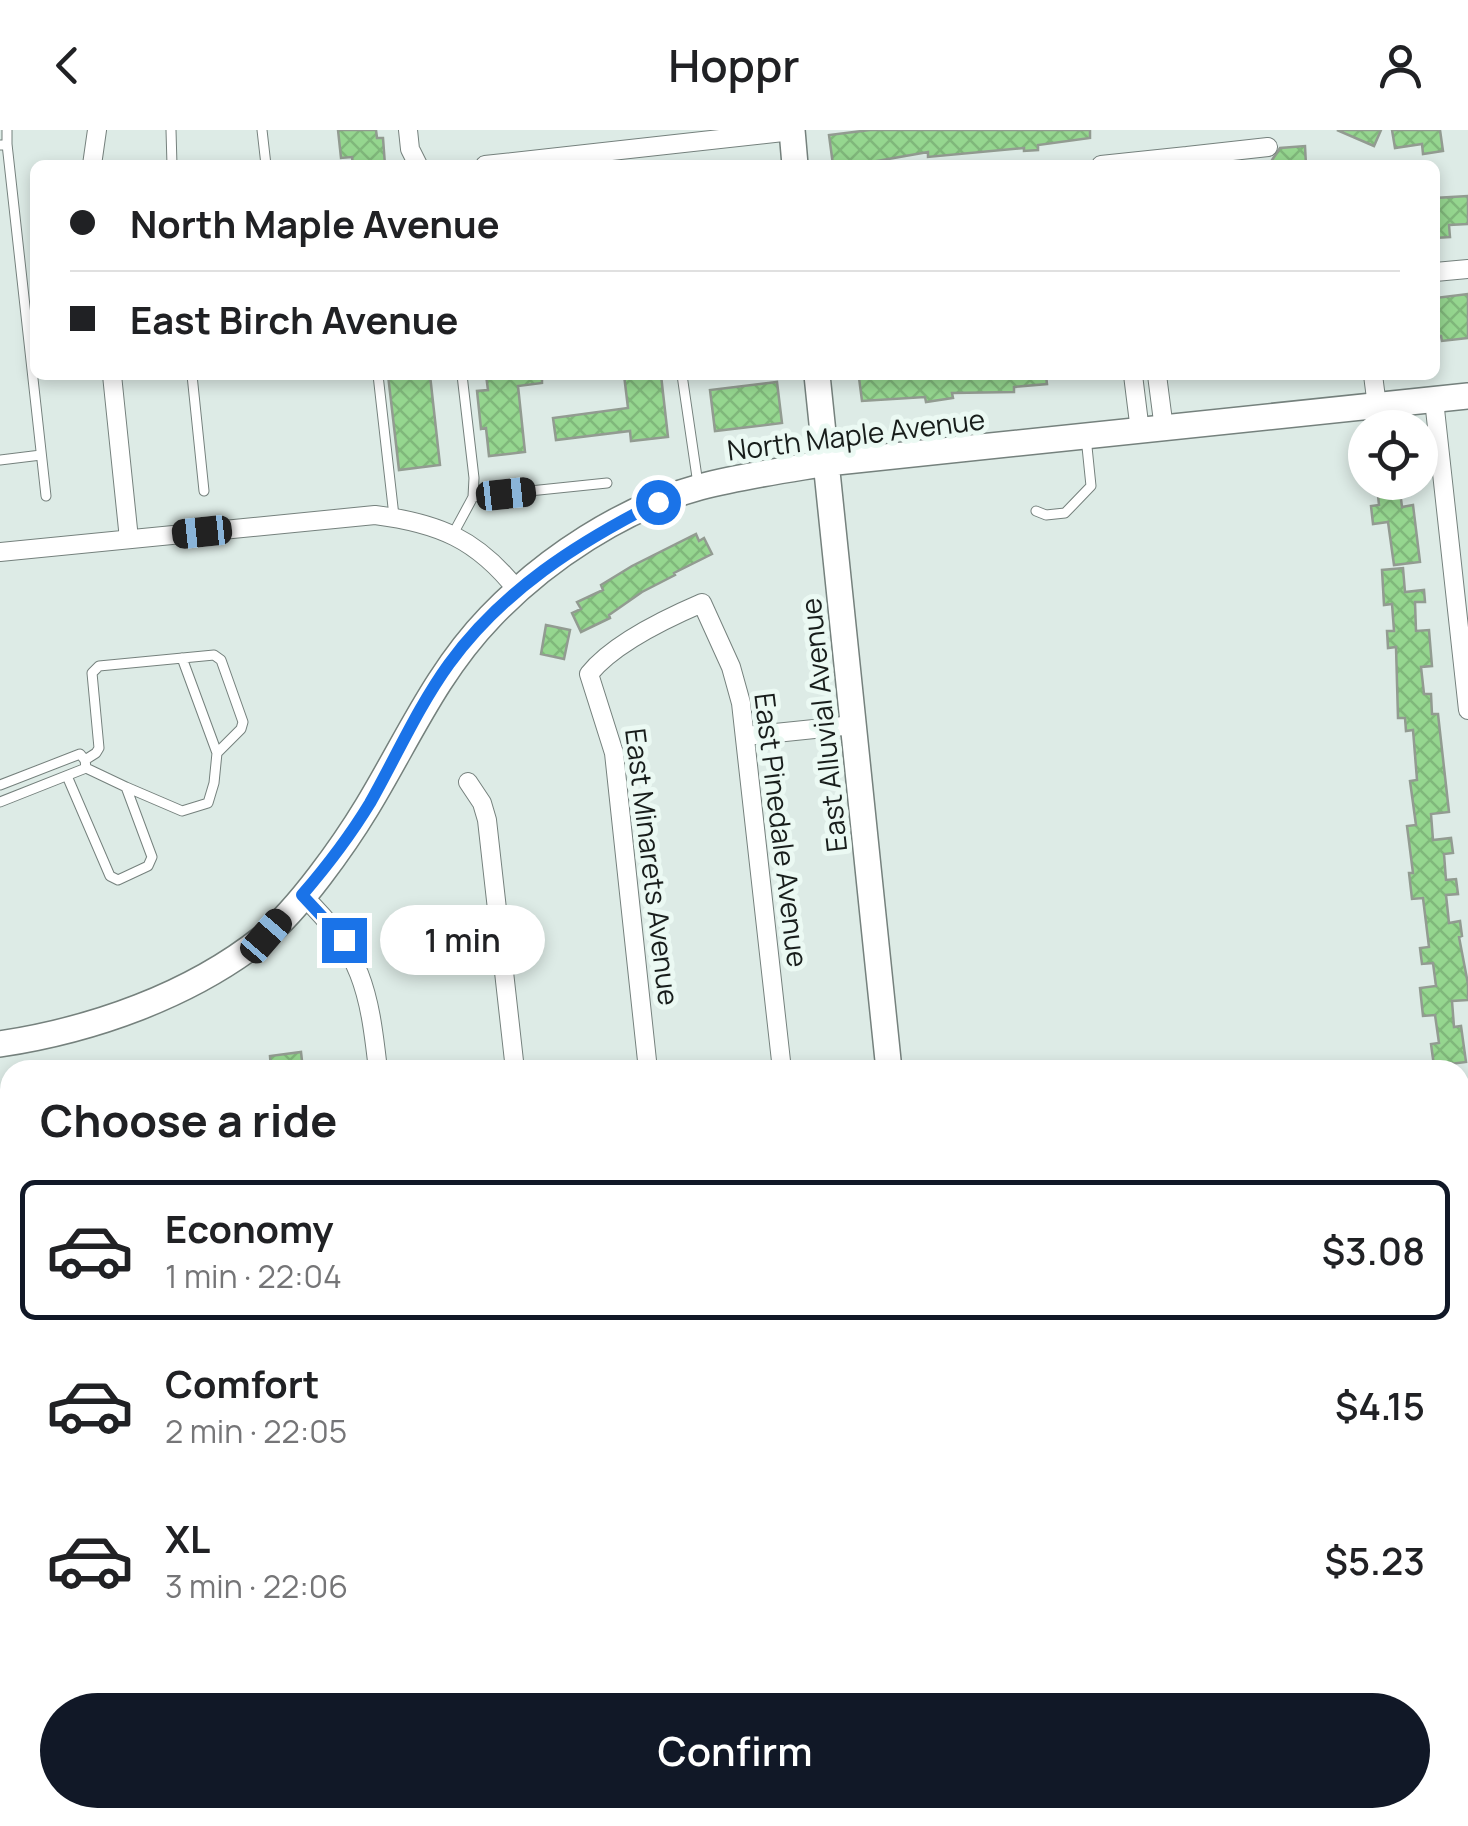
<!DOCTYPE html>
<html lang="en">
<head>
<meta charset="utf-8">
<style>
	body { margin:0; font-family:Manrope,sans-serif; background:#f6f6f6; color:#202124; height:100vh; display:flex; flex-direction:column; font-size:38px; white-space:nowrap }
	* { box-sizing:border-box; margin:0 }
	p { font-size:32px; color:#757577 }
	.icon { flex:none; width:55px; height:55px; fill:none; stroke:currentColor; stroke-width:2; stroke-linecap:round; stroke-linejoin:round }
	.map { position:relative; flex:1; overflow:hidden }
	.details { position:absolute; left:0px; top:930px; width:1470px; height:768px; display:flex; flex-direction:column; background:#fff; border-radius:30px 30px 0 0; box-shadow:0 5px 15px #0003 }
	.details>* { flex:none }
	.top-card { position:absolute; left:30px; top:30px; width:1410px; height:220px; border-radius:15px; box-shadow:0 5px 15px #0003; display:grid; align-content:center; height:220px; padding:0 40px; background:#fff }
	.tools { position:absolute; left:1348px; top:280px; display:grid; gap:20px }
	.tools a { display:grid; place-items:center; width:90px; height:90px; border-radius:50%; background:#fff; box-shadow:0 5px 15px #0003; font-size:50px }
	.end { position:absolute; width:45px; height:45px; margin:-22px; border:12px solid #1a73e8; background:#fff; box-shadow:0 0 0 5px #fff }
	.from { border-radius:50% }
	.bubble { position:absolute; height:70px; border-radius:35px; background:#fff; box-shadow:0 5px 15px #0003; font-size:32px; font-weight:600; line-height:70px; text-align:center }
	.car { position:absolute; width:30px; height:60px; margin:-30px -15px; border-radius:12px; box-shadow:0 0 8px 2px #0007; background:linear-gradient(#222 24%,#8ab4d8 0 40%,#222 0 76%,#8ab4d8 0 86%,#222 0) }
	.top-card b { display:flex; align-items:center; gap:35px; height:95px; font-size:38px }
	.top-card b+b { border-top:2px solid #e0e0e0 }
	.top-card i { width:25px; height:25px; background:#202124 }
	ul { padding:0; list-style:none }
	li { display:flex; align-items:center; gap:30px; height:140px; margin:0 20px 15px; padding:0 20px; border:5px solid transparent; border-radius:15px }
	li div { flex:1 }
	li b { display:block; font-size:38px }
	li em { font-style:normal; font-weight:600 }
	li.active { border-color:#111827 }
	li>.icon { width:90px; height:90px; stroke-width:1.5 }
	h2 { padding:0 40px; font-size:45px; line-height:120px }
	.button { display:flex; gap:20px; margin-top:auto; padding:20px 40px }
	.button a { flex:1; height:115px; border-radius:60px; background:#111827; color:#fff; font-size:40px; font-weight:600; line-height:115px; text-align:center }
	header { display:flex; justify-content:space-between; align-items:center; height:130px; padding:0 40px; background:#fff; font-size:45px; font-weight:600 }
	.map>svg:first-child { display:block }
</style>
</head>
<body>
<header><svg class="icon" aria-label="back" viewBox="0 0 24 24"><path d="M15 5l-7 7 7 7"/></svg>Hoppr<svg class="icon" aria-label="person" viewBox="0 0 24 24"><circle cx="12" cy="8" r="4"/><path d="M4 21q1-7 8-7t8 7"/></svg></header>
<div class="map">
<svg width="1468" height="1696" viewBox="0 0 1468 1696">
	<defs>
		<pattern id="building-cross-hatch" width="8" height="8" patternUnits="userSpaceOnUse" patternTransform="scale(2.5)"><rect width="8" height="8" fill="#95d68f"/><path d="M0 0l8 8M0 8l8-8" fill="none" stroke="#80b77b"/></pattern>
	</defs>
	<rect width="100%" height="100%" fill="#ddebe6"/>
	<path fill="url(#building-cross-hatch)" stroke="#929b91" stroke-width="2.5" d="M338,0H376L377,8H383L385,35H353L352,27L341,28Z
		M870,0H1090V8L1038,15V20L1024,21V18L928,27V22L860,34L833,35L829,5Z
		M1337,0H1381L1374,16Z
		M1392,0H1440L1443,21L1423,24L1422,14L1395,18Z
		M1305,16L1306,35L1270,33L1280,18Z
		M1468,66V94L1449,95L1450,107L1435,108V68Z
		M1468,164V208L1442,211L1441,206H1435V168Z
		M388,245H430L440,335L399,340Z
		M486,245H542V253L518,256L525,322L489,326L486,298L481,299L477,261L488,260Z
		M624,245H661L668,307L631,311L630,301L556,310L553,288L628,278Z
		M873,245H1046L1047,254L1014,257V262L952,263L953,268L926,272L925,267L862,271L859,248Z
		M777,252L782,293L715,301L710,260Z
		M1399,353L1402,377L1413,375L1420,432L1394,435L1388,392L1373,394L1371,376L1379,375L1377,356Z
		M696,404L699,411L704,408L712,424L674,443L675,445L642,462L609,485L610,488L581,502L572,483L581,479L577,472L603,460L601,455L632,436Z
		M1403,438L1405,462L1424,460L1425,472H1415L1416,501L1429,500L1432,536L1421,537L1424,564H1431L1432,584H1438L1449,682L1431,684L1433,710L1451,708L1453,723L1444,724L1446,750L1456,749L1458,764L1446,765L1449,793L1460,791L1462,806L1459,807L1468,854V870L1452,871L1454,897L1461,896L1466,932L1434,936L1431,914L1439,913L1435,885L1423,886L1420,858L1436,856L1433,833L1422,834L1420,818L1429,817L1423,768L1412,769L1409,743H1413L1407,696L1416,695L1410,651L1417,650L1413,600L1406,601L1405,588H1398L1396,517L1388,518L1387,501H1394L1392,474L1384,475L1382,440Z
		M546,495L570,500L564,529L541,524Z
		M301,922L303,940H271L270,926Z"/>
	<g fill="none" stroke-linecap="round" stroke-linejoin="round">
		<defs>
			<path id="lane" d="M171,0L172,35
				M262,0L266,35
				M7,14L46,366
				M0,15L7,14V0
				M192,245L204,361
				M378,245L394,386
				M462,245L474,348L473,367
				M682,245L698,354
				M0,330L41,325
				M1036,381L1046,385L1065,383L1091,356L1086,307
				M453,404L473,367L607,353
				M182,528L217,623
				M85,630L96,623L99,618L92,543L99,536L214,525L221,530L243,592L241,599L217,623L214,653L208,673L182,681L126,657
				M67,646L110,746L118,750L148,736L152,727L126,657L86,638
				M0,655L80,624L85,630L86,638L0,672
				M0,1425L10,1419
				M0,1444L10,1448"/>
			<path id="street" d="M408,0L410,19L418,35
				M1187,26L1268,17
				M92,35L97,0
				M485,35L792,1
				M1101,35L1187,26L1188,35
				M1435,142L1468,139
				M112,245L129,409
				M1133,245L1140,301
				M1157,245L1164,299
				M1373,245L1377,276
				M1434,270L1468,580
				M0,422L375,385C438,393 477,409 517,460
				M746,606L853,595
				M468,652L482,673L487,690L515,940
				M302,765C362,823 369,859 378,940
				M648,940L614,623L589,544C613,514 667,488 702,473L731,537L741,573L782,940
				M0,1015L10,1014
				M0,1109L10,1201
				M1460,1284L1468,1283
				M0,1538L10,1537
				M0,1653L10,1652
				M413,1688L414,1696
				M830,1688L831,1696
				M1103,1688L1104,1696
				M1341,1688L1342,1696
				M1452,1688L1453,1696"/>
			<path id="secondary" d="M792,0L795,35
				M817,245L889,940
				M0,914C92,900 190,866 264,807C298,780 344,715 367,677C407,611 436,543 490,487C545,429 623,378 700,357C742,346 785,340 827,333L1468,266
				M967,1688L968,1696"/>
		</defs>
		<use href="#lane" stroke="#75817d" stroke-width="11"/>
		<use href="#street" stroke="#75817d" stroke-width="20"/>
		<use href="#secondary" stroke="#75817d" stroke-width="28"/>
		<use href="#lane" stroke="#fff" stroke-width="9"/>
		<use href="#street" stroke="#fff" stroke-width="18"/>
		<use href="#secondary" stroke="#fff" stroke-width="25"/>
	</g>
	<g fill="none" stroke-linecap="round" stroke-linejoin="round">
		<path stroke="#1a73e8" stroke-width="12" d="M344,810L302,765C327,736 350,706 370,673C396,627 418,577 449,534C503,460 577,413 658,372"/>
	</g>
	<g text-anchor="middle" stroke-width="10" stroke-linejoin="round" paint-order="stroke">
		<g font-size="28" fill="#181d1b" stroke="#ebf9f3">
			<text transform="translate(856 305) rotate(-7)" y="10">North Maple Avenue</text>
			<text transform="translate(824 595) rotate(-96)" y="10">East Alluvial Avenue</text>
			<text transform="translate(781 700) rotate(83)" y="10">East Pinedale Avenue</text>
			<text transform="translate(652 737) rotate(83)" y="10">East Minarets Avenue</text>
		</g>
	</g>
</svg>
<div class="tools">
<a><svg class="icon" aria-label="locate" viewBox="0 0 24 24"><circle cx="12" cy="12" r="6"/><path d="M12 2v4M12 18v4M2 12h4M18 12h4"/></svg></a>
</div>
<i class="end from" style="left:658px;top:372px"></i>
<i class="end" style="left:344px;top:810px"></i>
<div class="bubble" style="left:380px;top:775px;width:165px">1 min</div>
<i class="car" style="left:506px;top:364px;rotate:84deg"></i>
<i class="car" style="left:202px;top:402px;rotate:264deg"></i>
<i class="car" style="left:266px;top:806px;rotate:41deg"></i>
<div class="top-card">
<b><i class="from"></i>North Maple Avenue</b>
<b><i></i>East Birch Avenue</b>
</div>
<section class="details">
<h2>Choose a ride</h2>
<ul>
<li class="active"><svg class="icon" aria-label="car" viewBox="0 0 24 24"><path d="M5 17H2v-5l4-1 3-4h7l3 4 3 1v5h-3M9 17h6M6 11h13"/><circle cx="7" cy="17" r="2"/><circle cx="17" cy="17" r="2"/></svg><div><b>Economy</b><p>1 min · 22:04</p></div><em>$3.08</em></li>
<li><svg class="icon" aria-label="car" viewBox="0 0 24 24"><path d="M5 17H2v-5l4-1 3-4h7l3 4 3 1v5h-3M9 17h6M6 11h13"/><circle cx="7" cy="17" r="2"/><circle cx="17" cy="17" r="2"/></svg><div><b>Comfort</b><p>2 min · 22:05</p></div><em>$4.15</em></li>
<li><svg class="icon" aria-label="car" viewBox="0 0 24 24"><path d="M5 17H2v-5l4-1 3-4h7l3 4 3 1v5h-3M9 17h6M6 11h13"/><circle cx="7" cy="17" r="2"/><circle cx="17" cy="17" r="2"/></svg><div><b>XL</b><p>3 min · 22:06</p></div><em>$5.23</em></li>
</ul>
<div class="button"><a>Confirm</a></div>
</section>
</div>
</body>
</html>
